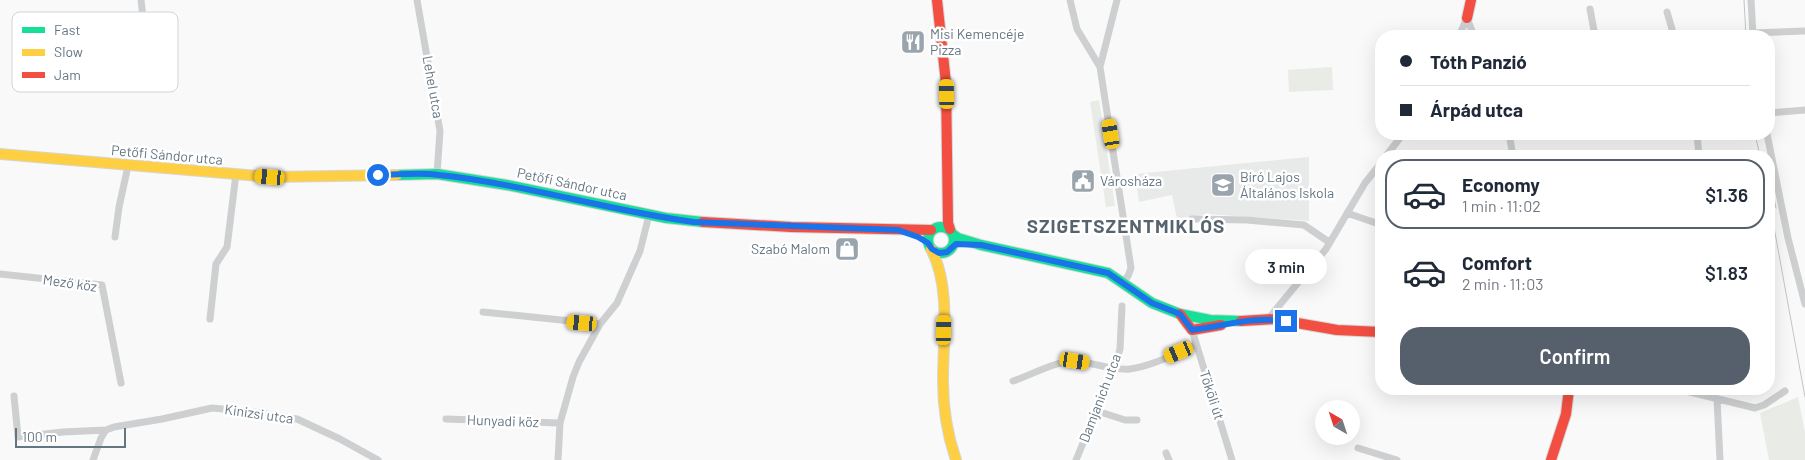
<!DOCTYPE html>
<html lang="en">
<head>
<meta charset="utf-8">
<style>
	body { margin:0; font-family:Barlow,sans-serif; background:#f2f2f3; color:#1f2937; height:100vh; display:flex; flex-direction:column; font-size:19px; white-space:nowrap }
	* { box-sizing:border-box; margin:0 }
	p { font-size:16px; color:#747a83 }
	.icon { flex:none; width:28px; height:28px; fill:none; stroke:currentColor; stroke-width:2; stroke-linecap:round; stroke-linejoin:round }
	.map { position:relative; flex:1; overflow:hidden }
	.drawer { position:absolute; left:1375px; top:150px; width:400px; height:245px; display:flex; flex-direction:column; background:#fff; border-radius:20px; box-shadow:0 5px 20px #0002 }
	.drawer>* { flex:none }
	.guide { position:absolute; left:1375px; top:30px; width:400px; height:110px; border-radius:20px; box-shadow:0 5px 20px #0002; display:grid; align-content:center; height:110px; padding:0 25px; background:#fff }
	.needle { width:32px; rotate:321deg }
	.controls { position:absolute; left:1315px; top:400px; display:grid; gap:10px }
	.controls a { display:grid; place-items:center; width:45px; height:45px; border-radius:50%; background:#fff; box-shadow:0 5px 20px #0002; font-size:25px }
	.scale { position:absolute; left:15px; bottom:12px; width:111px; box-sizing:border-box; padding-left:5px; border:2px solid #657683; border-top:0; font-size:14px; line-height:18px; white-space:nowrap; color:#657683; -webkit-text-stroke:4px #fff; paint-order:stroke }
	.end { position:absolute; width:22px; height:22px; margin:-11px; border:6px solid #1a73e8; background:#fff; box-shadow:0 0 0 2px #fff }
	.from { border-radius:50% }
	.bubble { position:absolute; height:35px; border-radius:18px; background:#fff; box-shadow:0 5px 20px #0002; font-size:16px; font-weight:600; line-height:35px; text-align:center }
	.car { position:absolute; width:15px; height:30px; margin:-15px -8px; border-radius:6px; box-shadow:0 0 4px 1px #0007; background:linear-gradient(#f5c518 24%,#345 0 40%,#f5c518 0 76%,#345 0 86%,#f5c518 0) }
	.guide b { display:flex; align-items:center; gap:18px; height:48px; font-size:19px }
	.guide b+b { border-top:1px solid #e0e1e3 }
	.guide i { width:12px; height:12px; background:#1f2937 }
	ul { padding:9px 0 0; list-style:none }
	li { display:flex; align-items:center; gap:15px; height:70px; margin:0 10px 8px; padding:0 15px; border:2px solid transparent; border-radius:20px }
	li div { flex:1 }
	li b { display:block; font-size:19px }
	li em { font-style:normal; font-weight:600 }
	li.selected { border-color:#56606c }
	li>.icon { width:45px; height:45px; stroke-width:1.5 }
	.cta { display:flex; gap:10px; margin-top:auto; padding:10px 25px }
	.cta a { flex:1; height:58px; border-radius:20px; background:#56606c; color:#fff; font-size:20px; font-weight:600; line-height:58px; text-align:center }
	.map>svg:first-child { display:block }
</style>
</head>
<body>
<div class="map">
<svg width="1805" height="460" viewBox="0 0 1805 460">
	<rect width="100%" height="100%" fill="#f9f9f9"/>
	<path fill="#e8e9e9" d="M1309,157V221L1207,214L1177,219L1172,195L1139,202L1135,174Z"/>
	<path fill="#e8ebe6" d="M1332,67L1333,90L1289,92L1288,70Z
		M1099,100L1115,206L1106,207L1090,102Z
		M1798,397L1805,433V460H1769L1760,413Z"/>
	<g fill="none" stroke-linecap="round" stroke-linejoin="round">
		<defs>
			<path id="fast" d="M397,175L437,174L507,185L666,218L703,222
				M928 240a13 13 0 1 1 26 0a13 13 0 1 1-26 0Z
				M954,235L958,238L981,245L1108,273L1152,303L1180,314L1210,320L1241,321"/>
			<path id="slow" d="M0,154L270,177L397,175
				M931,249C951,286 943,340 943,381C943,409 947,434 956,460"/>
			<path id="jam" d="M937,0L946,83L948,223L950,229
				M1467,18L1471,0
				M703,222L791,227L931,230
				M1180,314L1192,330L1221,325
				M1241,321L1274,319L1337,330L1381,332
				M1551,460L1566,414L1569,389"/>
		</defs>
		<use href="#fast" stroke="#d5d6d7" stroke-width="12"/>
		<use href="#slow" stroke="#d5d6d7" stroke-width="12"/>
		<use href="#jam" stroke="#d5d6d7" stroke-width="12"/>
		<path stroke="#cecfd0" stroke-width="7" d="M417,0L440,131L437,174
			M1070,0L1077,29L1100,67L1131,268L1128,276L1123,282
			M1751,0L1753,36
			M1590,9L1595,36
			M1667,12L1674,36
			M1467,18L1474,36
			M1752,33L1805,31
			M1459,36L1467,18
			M90,42H142L144,26L141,0
			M1100,67L1117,0
			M1769,113L1805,110
			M1509,134L1513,156
			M1697,134L1699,156
			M1767,134L1788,238L1805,304
			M1386,156L1403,134
			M1347,213L1376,223H1381
			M1192,219L1247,220L1304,225L1329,242
			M115,237L119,207L128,166
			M0,274L102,285L121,383
			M483,312L600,324
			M210,319L216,264L227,247L236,174
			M1268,319L1326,249L1365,183L1381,163
			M1192,330L1232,460
			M1013,381C1031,375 1058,360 1076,361C1094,363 1113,371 1130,369C1152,366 1175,354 1196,345
			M1678,389L1755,408L1764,405L1785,391
			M14,396L18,437L63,432L106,430
			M1717,399L1720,460
			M1097,411L1125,420H1137
			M446,419L560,423
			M1358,448L1397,460
			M1166,453L1169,460
			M93,460L101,438L106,430L114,427L162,419L212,408L254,412L297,419L340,439L378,460
			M558,460L560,423L573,377L579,362L600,324L617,303L640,251L649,215
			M1076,460L1114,368L1120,349L1122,306"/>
		<use href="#fast" stroke="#16e098" stroke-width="10"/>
		<use href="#slow" stroke="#ffcf43" stroke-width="10"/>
		<use href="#jam" stroke="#f24e42" stroke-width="10"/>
		<path stroke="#c3c5c6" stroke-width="1" d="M1744,0L1746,36
			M1755,134L1760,156
			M1769,173L1776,208
			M1769,200L1805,397"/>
	</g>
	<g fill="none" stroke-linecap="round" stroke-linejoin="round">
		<path stroke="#1a73e8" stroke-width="6" d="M378,175C398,175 419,172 439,175C525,184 609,211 694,222L898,230L918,237L928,243L932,249L939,253L947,252L956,244L981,245L1108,273L1152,303L1180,314L1192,330C1224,326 1252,316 1286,321"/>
	</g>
	<defs>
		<symbol id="restaurant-square" viewBox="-11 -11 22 22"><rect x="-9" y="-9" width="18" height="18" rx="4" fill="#99a4ac" stroke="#fff"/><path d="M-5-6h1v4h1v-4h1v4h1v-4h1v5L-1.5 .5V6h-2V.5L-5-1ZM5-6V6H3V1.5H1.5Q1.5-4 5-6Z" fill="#fff"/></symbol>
		<symbol id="civic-square" viewBox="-11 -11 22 22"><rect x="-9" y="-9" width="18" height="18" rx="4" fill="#99a4ac" stroke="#fff"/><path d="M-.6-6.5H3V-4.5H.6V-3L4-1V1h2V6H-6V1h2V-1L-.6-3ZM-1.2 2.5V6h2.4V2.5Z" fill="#fff"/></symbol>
		<symbol id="school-square" viewBox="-11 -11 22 22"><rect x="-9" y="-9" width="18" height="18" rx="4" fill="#99a4ac" stroke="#fff"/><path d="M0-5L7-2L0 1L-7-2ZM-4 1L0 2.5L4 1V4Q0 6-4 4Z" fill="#fff"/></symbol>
		<symbol id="shop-square" viewBox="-11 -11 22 22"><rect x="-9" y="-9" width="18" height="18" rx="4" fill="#99a4ac" stroke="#fff"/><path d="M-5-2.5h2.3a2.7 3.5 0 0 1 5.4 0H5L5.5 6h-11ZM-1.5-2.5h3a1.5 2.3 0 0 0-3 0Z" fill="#fff"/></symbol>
	</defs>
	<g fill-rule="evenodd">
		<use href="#restaurant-square" x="899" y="28" width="28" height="28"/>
		<use href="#civic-square" x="1069" y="167" width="28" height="28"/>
		<use href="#school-square" x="1209" y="171" width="28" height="28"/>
		<use href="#shop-square" x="833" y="235" width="28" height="28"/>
	</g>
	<g text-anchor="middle" stroke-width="5" stroke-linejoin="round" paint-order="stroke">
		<g font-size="14" fill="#657683" stroke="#fff" text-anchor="start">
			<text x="930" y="39">Misi Kemencéje<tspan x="930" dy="16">Pizza</tspan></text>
			<text x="1240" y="182">Bíró Lajos<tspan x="1240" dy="16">Általános Iskola</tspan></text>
			<text x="1100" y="186">Városháza</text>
			<text x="830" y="254" text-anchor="end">Szabó Malom</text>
		</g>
		<g font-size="14" fill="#657683" stroke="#fff">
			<text transform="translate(433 87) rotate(80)" y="5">Lehel utca</text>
			<text transform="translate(167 155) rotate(5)" y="5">Petőfi Sándor utca</text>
			<text transform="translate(572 184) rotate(12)" y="5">Petőfi Sándor utca</text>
			<text transform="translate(70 283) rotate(8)" y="5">Mező köz</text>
			<text transform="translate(1212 395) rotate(72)" y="5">Tököli út</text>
			<text transform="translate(1100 398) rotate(-69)" y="5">Damjanich utca</text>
			<text transform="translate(259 414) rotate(8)" y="5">Kinizsi utca</text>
			<text transform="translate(503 421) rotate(2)" y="5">Hunyadi köz</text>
		</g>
		<g font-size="19" font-weight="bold" letter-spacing="1" fill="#57646e" stroke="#fff">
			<text x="1126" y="233">SZIGETSZENTMIKLÓS</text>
		</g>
	</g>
	<rect x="12" y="12" width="166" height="80" rx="8" fill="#fff" stroke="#d1d6da" stroke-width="1"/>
	<rect x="22" y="27" width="23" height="6" fill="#16e098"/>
	<rect x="22" y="49" width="23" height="7" fill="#ffcf43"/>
	<rect x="22" y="72" width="23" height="6" fill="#f24e42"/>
	<g font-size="14" fill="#657683">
		<text x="54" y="35">Fast</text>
		<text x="54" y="57">Slow</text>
		<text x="54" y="80">Jam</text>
	</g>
</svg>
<div class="controls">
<a><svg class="needle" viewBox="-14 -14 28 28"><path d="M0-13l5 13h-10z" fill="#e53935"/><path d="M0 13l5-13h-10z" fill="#747a83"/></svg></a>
</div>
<div class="scale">100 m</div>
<i class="end from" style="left:378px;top:175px"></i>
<i class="end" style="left:1286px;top:321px"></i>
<div class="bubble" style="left:1245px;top:249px;width:82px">3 min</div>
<i class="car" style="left:947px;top:94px;rotate:359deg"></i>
<i class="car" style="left:1111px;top:134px;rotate:351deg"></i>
<i class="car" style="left:270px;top:177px;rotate:275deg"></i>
<i class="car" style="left:582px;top:323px;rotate:275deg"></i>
<i class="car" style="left:944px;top:330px;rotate:1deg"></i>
<i class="car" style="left:1179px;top:352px;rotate:247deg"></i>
<i class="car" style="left:1075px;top:361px;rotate:99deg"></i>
<div class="guide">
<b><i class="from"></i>Tóth Panzió</b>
<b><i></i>Árpád utca</b>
</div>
<section class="drawer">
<ul>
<li class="selected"><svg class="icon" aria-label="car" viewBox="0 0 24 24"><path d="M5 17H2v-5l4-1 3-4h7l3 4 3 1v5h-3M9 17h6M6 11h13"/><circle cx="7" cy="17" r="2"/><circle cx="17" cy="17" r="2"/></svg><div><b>Economy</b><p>1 min · 11:02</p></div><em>$1.36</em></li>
<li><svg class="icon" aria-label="car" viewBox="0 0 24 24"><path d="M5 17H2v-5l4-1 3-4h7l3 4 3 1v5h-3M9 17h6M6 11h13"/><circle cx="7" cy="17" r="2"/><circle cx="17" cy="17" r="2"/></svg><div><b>Comfort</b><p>2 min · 11:03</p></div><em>$1.83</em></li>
</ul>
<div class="cta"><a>Confirm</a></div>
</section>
</div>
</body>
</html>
